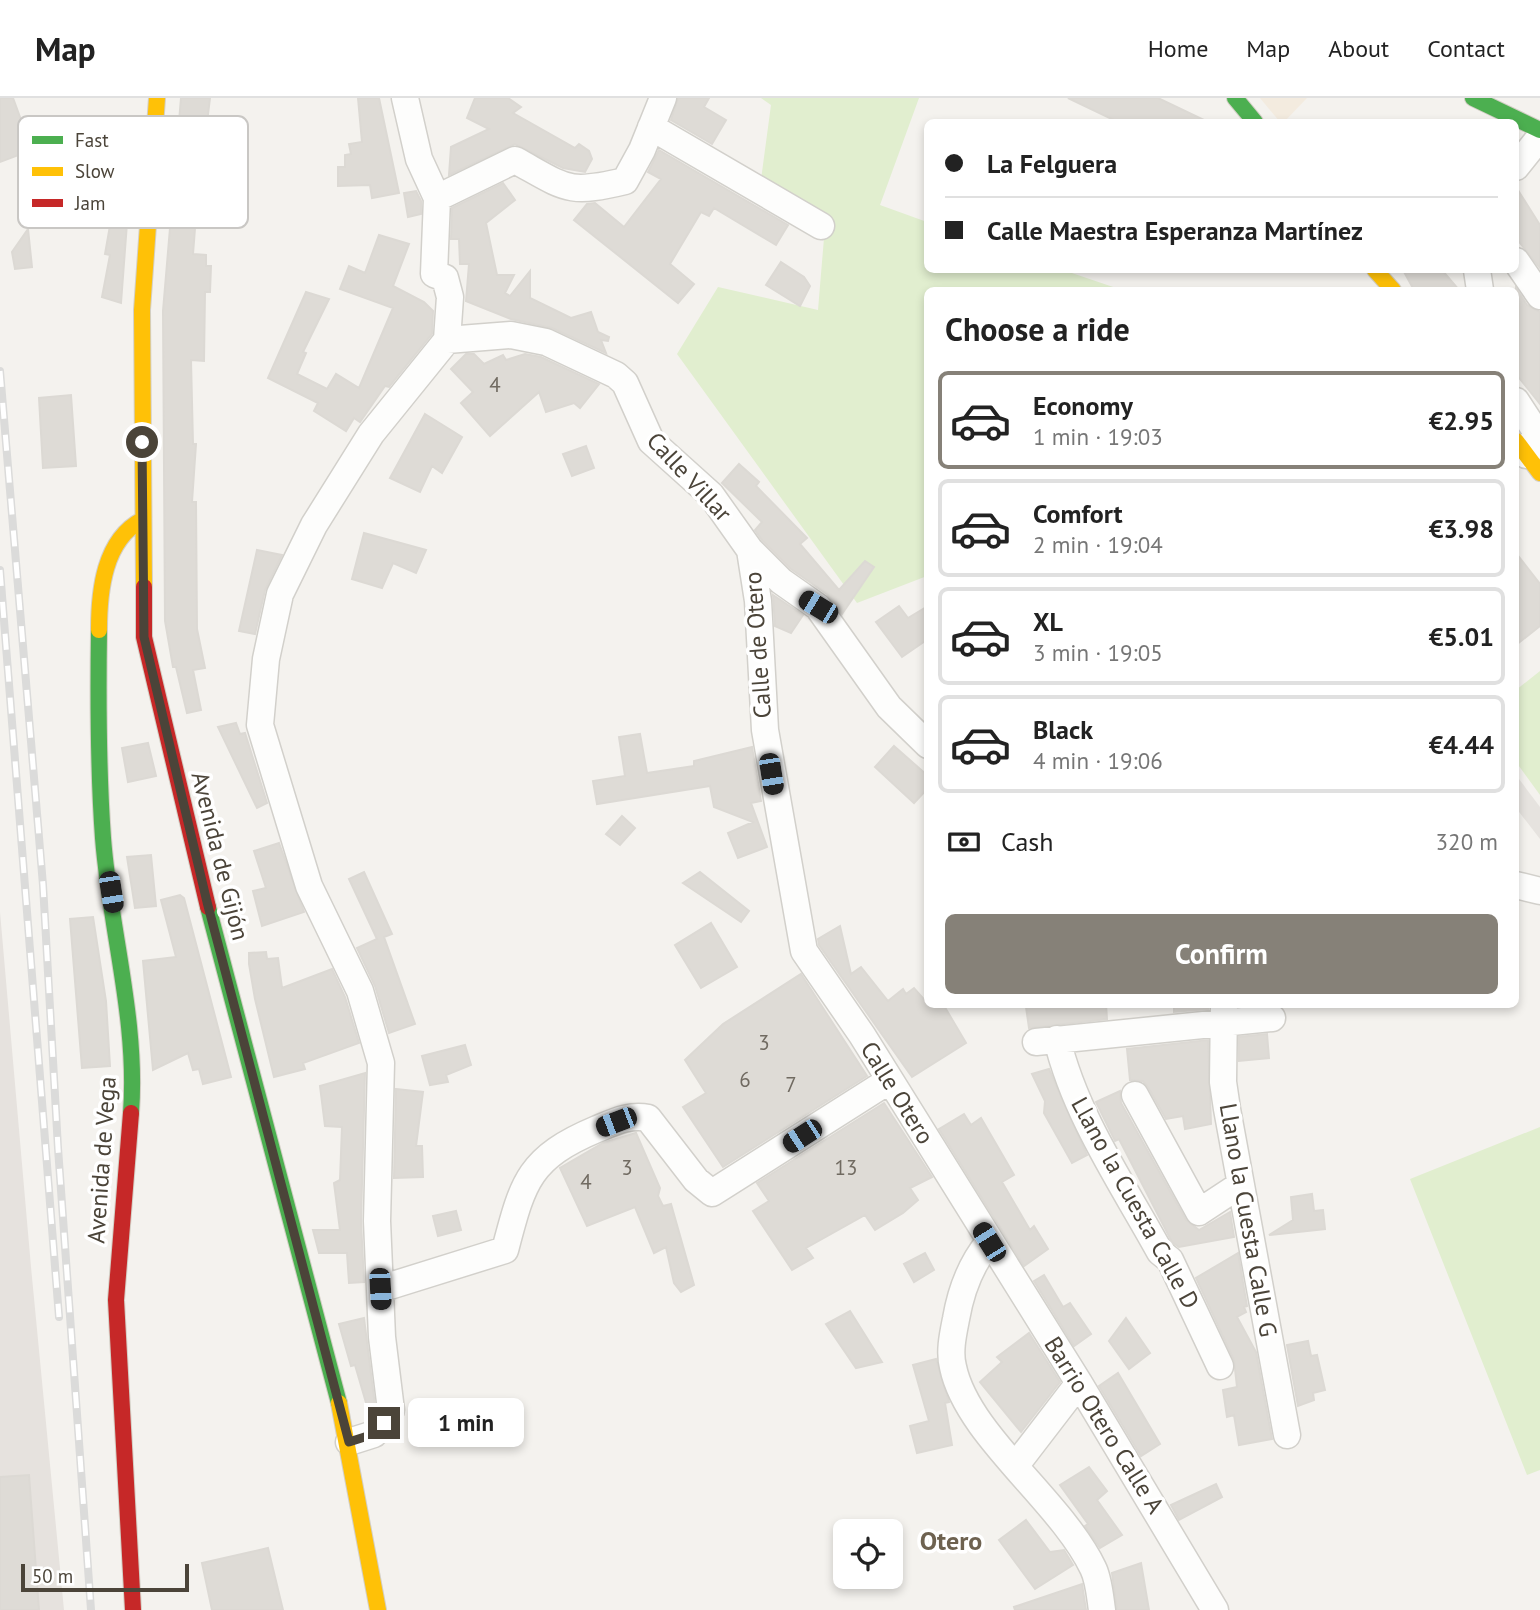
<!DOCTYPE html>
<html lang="en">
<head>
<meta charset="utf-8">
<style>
	body { margin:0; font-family:"PT Sans",sans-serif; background:#f2f2f2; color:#222; height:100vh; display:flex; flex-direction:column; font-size:26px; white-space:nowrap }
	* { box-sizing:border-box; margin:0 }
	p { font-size:23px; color:#767676 }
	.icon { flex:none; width:38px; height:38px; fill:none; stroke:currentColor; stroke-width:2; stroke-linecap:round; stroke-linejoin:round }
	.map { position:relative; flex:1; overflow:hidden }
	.details { position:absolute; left:924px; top:189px; width:595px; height:721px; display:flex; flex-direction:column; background:#fff; border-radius:10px; box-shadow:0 4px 10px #0003 }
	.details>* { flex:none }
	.hud { position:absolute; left:924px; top:21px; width:595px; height:154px; border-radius:10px; box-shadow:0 4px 10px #0003; display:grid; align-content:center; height:154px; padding:0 21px; background:#fff }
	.tools { position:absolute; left:833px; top:1421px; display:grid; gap:14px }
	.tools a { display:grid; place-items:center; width:70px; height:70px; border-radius:10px; background:#fff; box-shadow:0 4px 10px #0003; font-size:35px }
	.scale { position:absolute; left:21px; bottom:18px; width:168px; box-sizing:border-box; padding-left:7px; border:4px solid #4b4439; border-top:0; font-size:19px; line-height:24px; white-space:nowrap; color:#4b4439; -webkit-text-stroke:5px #fff; paint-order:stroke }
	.end { position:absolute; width:32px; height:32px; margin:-16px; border:9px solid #4b4439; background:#fff; box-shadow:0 0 0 4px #fff }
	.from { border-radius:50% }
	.bubble { position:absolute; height:49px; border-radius:10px; background:#fff; box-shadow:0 4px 10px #0003; font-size:23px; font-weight:800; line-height:49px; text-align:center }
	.car { position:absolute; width:21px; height:42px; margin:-21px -10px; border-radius:9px; box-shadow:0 0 5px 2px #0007; background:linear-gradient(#222 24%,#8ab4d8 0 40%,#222 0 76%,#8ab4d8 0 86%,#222 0) }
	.hud b { display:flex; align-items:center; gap:24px; height:66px; font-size:26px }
	.hud b+b { border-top:2px solid #e0e0e0 }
	.hud i { width:18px; height:18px; background:#222 }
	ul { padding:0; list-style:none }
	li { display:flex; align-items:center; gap:21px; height:98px; margin:0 14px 10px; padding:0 7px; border:4px solid #e0e0e0; border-radius:10px }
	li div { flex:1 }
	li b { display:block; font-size:26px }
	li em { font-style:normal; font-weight:800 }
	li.on { border-color:#868178 }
	li>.icon { width:63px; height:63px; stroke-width:1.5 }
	h2 { padding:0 21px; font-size:32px; line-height:84px }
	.pay { display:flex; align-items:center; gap:18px; height:77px; padding:0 21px; font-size:26px }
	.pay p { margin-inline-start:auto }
	.button { display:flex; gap:14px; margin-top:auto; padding:14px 21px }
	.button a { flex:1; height:80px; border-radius:10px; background:#868178; color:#fff; font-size:28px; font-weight:800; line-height:80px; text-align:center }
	header { display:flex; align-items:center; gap:42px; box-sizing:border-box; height:98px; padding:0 35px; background:#fff; border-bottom:2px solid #e0e0e0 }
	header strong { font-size:33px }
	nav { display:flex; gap:38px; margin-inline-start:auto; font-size:24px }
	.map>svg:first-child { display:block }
</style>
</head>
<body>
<header>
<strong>Map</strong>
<nav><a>Home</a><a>Map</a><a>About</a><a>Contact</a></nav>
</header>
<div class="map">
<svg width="1540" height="1512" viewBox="0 0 1540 1512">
	<rect width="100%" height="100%" fill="#f4f2ee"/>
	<path fill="#f3ebdf" d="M1260,0H1307L1284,24H1280Z"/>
	<path fill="#e6e2de" d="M0,814L31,1169L64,1512H0Z"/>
	<path fill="#e1eecf" d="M761,0H919L880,107L927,124L928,172H1063L1122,192H928L927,478L857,505L677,256L718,189L818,212L826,116L760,89L771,7Z
		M1540,573V697L1516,664V592Z
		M1540,1029V1372L1527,1377L1410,1081Z"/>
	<path fill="#e6e3df" d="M1516,677L1540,709V741L1516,710Z"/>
	<path fill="#dedbd6" stroke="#dcd9d4" stroke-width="2" d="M0,0H13L32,52L0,64Z
		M181,0H210L203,57L209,58L208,68L216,70L218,88L202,86L200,105H197L193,156L206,157V168H211L210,194H205L204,263L191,262L193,346H196L192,404H196L197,531L205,570L193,572L201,612L187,615L176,569H173L165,523L163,213Z
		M358,0H379L399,95L372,100L370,87L338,88V69H345V57L351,56L349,46L362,44Z
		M475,0H508L521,9L513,15L575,50L579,46L589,53L592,61L585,74L563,70L515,46L449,77L451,49L489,31L467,20Z
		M678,0H709L704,9L726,22L712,46L671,22Z
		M1068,0H1158L1208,24H1118Z
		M659,52L788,127L776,147L714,110L709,118L701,114L670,166L694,186L678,205L574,122L587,106L595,105L624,129L661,81L648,74Z
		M503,85L515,102L486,125L497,177H514L505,195L510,198L530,173V200L571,220L591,214L598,234L609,239L608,243L601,242L606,255L552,230L511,221L466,203L469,166H460L459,141H451L452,110Z
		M1516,89L1540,127V170L1516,140Z
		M416,93L421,103V116L408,119L404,95Z
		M111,122L127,125L121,205L102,199L110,157L105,156Z
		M28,131L32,169L15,171L12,154Z
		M379,137L409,146L393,188L424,204L433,213L432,236L389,289L385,288L360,324L354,320L346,333L314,313L318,305L268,280L306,194L329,201L303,254L306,255L297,276L327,291L336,276L359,290L393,210L340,191L349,168L365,175Z
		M781,164L804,179L810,188L800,208L766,187Z
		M1403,172H1442L1459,192H1414Z
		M1516,190L1527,207L1540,214V306L1516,276Z
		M466,256H474L484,266L503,257L506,262L525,256L541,259L599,286L580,310L574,305L546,314L539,294L490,338L461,305L473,294L451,271Z
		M71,297L76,368L43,370L39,300Z
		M425,316L462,339L442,375L432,368L420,394L390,380Z
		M586,348L594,370L572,378L563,356Z
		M739,366L759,384L756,388L807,440L800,446L839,492L865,463L874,469L842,516L827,496L791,471L762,442L755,432L762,424L722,385Z
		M364,435L426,452L416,475L393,465L382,490L352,481Z
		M257,452L282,457L265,492L255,536L239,533Z
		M1516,455L1540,486V528L1516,547Z
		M773,497L803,517L791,535L775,528Z
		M899,508L908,520L928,508V541L902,559L876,524Z
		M236,625L240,636L245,635L267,705L257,710L218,629Z
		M640,636L647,675L694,668V663L752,649L761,703L751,705L767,749L738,760L728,735L753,724L714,709L710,688L597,706L593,683L625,678L619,639Z
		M148,645L156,678L128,684L122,650Z
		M894,648L928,678V690L914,705L875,669Z
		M622,718L635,730L620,747L606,736Z
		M279,745L304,814L262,828L253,793L266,790L254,753Z
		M151,757L156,808L135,810L127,759Z
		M364,774L392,836L384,839L415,926L389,935L375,888L357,850L377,841L349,781Z
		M700,774L749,813L741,824L683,785Z
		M180,797L184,800L231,979L203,986L199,971L193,972L188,955L153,972L143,863L176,859L161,802Z
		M93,819L106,903L110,968L82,970L70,821Z
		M711,825L737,869L701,890L675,847Z
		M840,828L851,876L861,869L888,903L903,891L906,896L914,890L928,906H943L966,945L912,979L819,847L818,841Z
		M266,854L267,861L278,860L282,890L332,871L345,899L359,945L303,965L305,971L274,979L255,901L249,866V855Z
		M801,876L867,978L723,1069L683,1009L706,995L685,962L723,926Z
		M1041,906H1106L1107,921L1029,930L1026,909Z
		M1174,906H1208V911L1174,914Z
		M1267,936L1269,960L1239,963V939Z
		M1208,942L1211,1026L1185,1031L1183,1018L1166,1021L1148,989L1143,983L1130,982L1127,951Z
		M465,947L471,967L446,977L448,984L430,987L422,958Z
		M1049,971L1087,1057L1072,1065L1044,1015L1045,1003L1032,976Z
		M365,975L361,1123L364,1184L349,1185L347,1155H319L313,1132H340L334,1085L340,1082L342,1029L325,1028L320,988Z
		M396,991L423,994L416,1048H422L423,1079L394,1080Z
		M1120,993L1121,1005L1186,1122L1199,1132L1230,1114L1234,1139L1179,1149L1172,1144L1119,1041L1115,1043L1096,1004Z
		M884,1005L932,1079L910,1090L918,1102L903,1115L875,1132L865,1117L806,1150L813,1160L792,1172L753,1113L769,1103L757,1085Z
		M964,1016L971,1027L981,1020L1014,1077L1002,1084L1030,1132L1034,1128L1048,1151L1024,1168L939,1031Z
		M636,1035L660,1090L658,1098L663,1108L671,1106L694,1187L681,1194L674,1185L666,1149L654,1155L635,1109L587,1128L560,1070L603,1045Z
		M1312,1096L1314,1113L1323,1112L1325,1131L1269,1137L1293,1122L1291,1099Z
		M456,1113L461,1132L438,1138L433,1118Z
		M925,1155L934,1172L914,1184L904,1166Z
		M1238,1155L1247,1208L1244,1209L1246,1214L1237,1219L1256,1254L1272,1341L1239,1347L1234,1317L1227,1319L1223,1292L1237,1289L1234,1262L1196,1180Z
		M1044,1177L1063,1209L1070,1205L1091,1236L1074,1248L1034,1183Z
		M850,1213L882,1264L856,1270L826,1226Z
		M364,1220L375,1308L369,1315L355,1267L351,1268L339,1226Z
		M1126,1220L1150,1255L1129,1271L1109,1243Z
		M1029,1235L1060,1284L1021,1334L980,1284L1002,1264L997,1259Z
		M1308,1243L1311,1258L1317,1257L1325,1292L1313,1295L1314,1302L1298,1308L1287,1247Z
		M936,1261L949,1304L945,1305L952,1347L917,1355L910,1328L929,1323L913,1267Z
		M1118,1275L1160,1346L1141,1358L1099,1288Z
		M1089,1369L1107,1393L1097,1402L1122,1437L1100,1450L1085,1428L1088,1426L1060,1387Z
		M29,1377L39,1512H0V1379Z
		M1216,1386L1222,1399L1179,1422L1171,1407Z
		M1026,1422L1050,1454L1064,1452L1073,1467L1035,1491L999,1442Z
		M268,1450L283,1512H212L202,1465Z
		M1141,1465L1149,1512H1117L1112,1475Z
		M1082,1486L1086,1512H1015L1014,1509Z"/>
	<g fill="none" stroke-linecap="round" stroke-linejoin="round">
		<defs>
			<path id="street" d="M405,0L419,61L437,100L434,176L445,180L450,199L447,242
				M651,29L821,128
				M1516,69L1540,39
				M437,100L515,62C566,90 567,97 625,83L642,52L663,0
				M1516,163L1540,198
				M1477,172L1480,192
				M447,242L511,237L546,244L616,277L625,285L651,343L711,397L750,452L781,483L818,509L889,609L928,647
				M1516,303L1535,332L1533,348L1526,357
				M750,452L758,503L765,632L804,853L862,937L1079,1285L1215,1512
				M1516,787L1540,793
				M1224,906L1223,984L1227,1011L1287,1337
				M1057,941C1075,1017 1122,1085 1160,1154L1170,1162L1220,1268
				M1036,944L1272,920
				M1135,997L1199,1114L1240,1087
				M989,1144C970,1167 961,1192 956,1221C953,1236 949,1254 953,1269C967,1337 1061,1403 1093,1470C1099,1482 1100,1499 1102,1512
				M380,1191L505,1152C523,1084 528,1060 597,1031C614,1024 630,1016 648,1020L696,1082L712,1095L890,982
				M349,1344L374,1336L391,1312L382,1239L377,1123L381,965L360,893L309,788L260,627L266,561L280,496L314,427L371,336L447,242
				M1016,1367L1079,1285"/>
			<path id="fast" d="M1235,0L1255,24
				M1473,0L1540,32
				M99,532C98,601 98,671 103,740C110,832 138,922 131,1015
				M208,809L339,1305"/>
			<path id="slow" d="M1375,172L1393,192
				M1516,343L1540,375
				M144,489L142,212L157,0
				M99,532C99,493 104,442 142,422
				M339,1305L378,1512"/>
			<path id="jam" d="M144,489V539L208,809
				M131,1015L116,1202L133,1512"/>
		</defs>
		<use href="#street" stroke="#d2d0cb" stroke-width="29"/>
		<use href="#fast" stroke="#d3cfc5" stroke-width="18"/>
		<use href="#slow" stroke="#d3cfc5" stroke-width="18"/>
		<use href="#jam" stroke="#d3cfc5" stroke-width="18"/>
		<use href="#street" stroke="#fdfdfc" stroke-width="26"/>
		<use href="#fast" stroke="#4caf50" stroke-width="16"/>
		<use href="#slow" stroke="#ffc107" stroke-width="16"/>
		<use href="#jam" stroke="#c62828" stroke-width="16"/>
		<defs>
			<path id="rail" d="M0,273L43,787L58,1050L91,1512
				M0,472L59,1219"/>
		</defs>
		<use href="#rail" stroke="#dbdbda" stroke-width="8"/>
		<use href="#rail" stroke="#fff" stroke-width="5" stroke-dasharray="16" stroke-linecap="butt"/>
	</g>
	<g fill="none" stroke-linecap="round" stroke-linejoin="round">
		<path stroke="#4b4439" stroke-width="9" d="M142,344L144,539L207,804L349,1344L374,1336L384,1325"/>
	</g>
	<g text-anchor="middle" stroke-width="7" stroke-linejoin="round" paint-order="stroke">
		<g font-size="21" fill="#706a61">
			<text x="495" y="294">4</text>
			<text x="764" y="952">3</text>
			<text x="745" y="989">6</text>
			<text x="791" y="994">7</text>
			<text x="627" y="1077">3</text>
			<text x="846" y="1077">13</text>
			<text x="586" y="1091">4</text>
		</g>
		<g font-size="24" fill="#4b4439" stroke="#fff">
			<text transform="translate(689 379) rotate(47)" y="8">Calle Villar</text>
			<text transform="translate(758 547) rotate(-94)" y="8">Calle de Otero</text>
			<text transform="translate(220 758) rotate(76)" y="8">Avenida de Gijón</text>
			<text transform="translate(897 995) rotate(58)" y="8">Calle Otero</text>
			<text transform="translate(102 1062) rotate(-86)" y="8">Avenida de Vega</text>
			<text transform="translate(1135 1105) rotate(61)" y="8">Llano la Cuesta Calle D</text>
			<text transform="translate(1248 1122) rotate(80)" y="8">Llano la Cuesta Calle G</text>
			<text transform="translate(1104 1327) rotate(58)" y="8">Barrio Otero Calle A</text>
		</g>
		<g font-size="26" font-weight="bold" fill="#6e6250" stroke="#fff">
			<text x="951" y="1452">Otero</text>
		</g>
	</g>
	<rect x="18" y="18" width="230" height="112" rx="10" fill="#fff" stroke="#c9c7c4" stroke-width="2"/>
	<rect x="32" y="38" width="31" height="8" fill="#4caf50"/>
	<rect x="32" y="69" width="31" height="9" fill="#ffc107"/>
	<rect x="32" y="101" width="31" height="8" fill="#c62828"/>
	<g font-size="19" fill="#4b4439">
		<text x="75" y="49">Fast</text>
		<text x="75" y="80">Slow</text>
		<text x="75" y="112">Jam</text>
	</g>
</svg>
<div class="tools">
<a><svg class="icon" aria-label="locate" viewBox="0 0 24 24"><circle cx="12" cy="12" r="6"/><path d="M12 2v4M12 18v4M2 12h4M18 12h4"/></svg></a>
</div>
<div class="scale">50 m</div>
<i class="end from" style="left:142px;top:344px"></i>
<i class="end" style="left:384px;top:1325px"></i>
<div class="bubble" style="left:408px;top:1300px;width:116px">1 min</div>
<i class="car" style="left:818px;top:509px;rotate:301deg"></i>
<i class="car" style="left:771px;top:676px;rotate:171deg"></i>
<i class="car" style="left:111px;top:794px;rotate:171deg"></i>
<i class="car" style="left:616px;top:1024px;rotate:249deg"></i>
<i class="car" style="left:802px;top:1038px;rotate:237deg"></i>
<i class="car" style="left:989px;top:1144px;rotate:328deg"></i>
<i class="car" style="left:380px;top:1191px;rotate:177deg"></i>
<div class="hud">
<b><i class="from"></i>La Felguera</b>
<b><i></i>Calle Maestra Esperanza Martínez</b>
</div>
<section class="details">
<h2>Choose a ride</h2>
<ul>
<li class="on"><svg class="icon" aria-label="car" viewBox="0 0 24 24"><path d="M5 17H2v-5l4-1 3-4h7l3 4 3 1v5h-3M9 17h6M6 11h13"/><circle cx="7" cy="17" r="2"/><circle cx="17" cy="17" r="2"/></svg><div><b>Economy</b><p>1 min · 19:03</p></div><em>€2.95</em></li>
<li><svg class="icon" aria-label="car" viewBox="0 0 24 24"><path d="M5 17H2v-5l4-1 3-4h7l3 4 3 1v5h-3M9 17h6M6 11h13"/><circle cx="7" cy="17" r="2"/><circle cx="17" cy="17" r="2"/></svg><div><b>Comfort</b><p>2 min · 19:04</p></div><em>€3.98</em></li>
<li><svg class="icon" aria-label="car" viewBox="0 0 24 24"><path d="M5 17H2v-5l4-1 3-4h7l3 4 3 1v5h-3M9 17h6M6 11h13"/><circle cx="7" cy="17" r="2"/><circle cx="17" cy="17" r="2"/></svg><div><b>XL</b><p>3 min · 19:05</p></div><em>€5.01</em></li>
<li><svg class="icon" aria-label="car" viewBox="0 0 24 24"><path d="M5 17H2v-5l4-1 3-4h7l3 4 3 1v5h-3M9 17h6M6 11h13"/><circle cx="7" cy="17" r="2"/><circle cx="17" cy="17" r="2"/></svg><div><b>Black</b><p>4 min · 19:06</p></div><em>€4.44</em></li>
</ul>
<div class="pay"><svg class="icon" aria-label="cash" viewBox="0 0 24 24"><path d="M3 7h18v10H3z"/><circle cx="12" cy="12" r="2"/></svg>Cash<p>320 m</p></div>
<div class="button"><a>Confirm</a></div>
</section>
</div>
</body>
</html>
